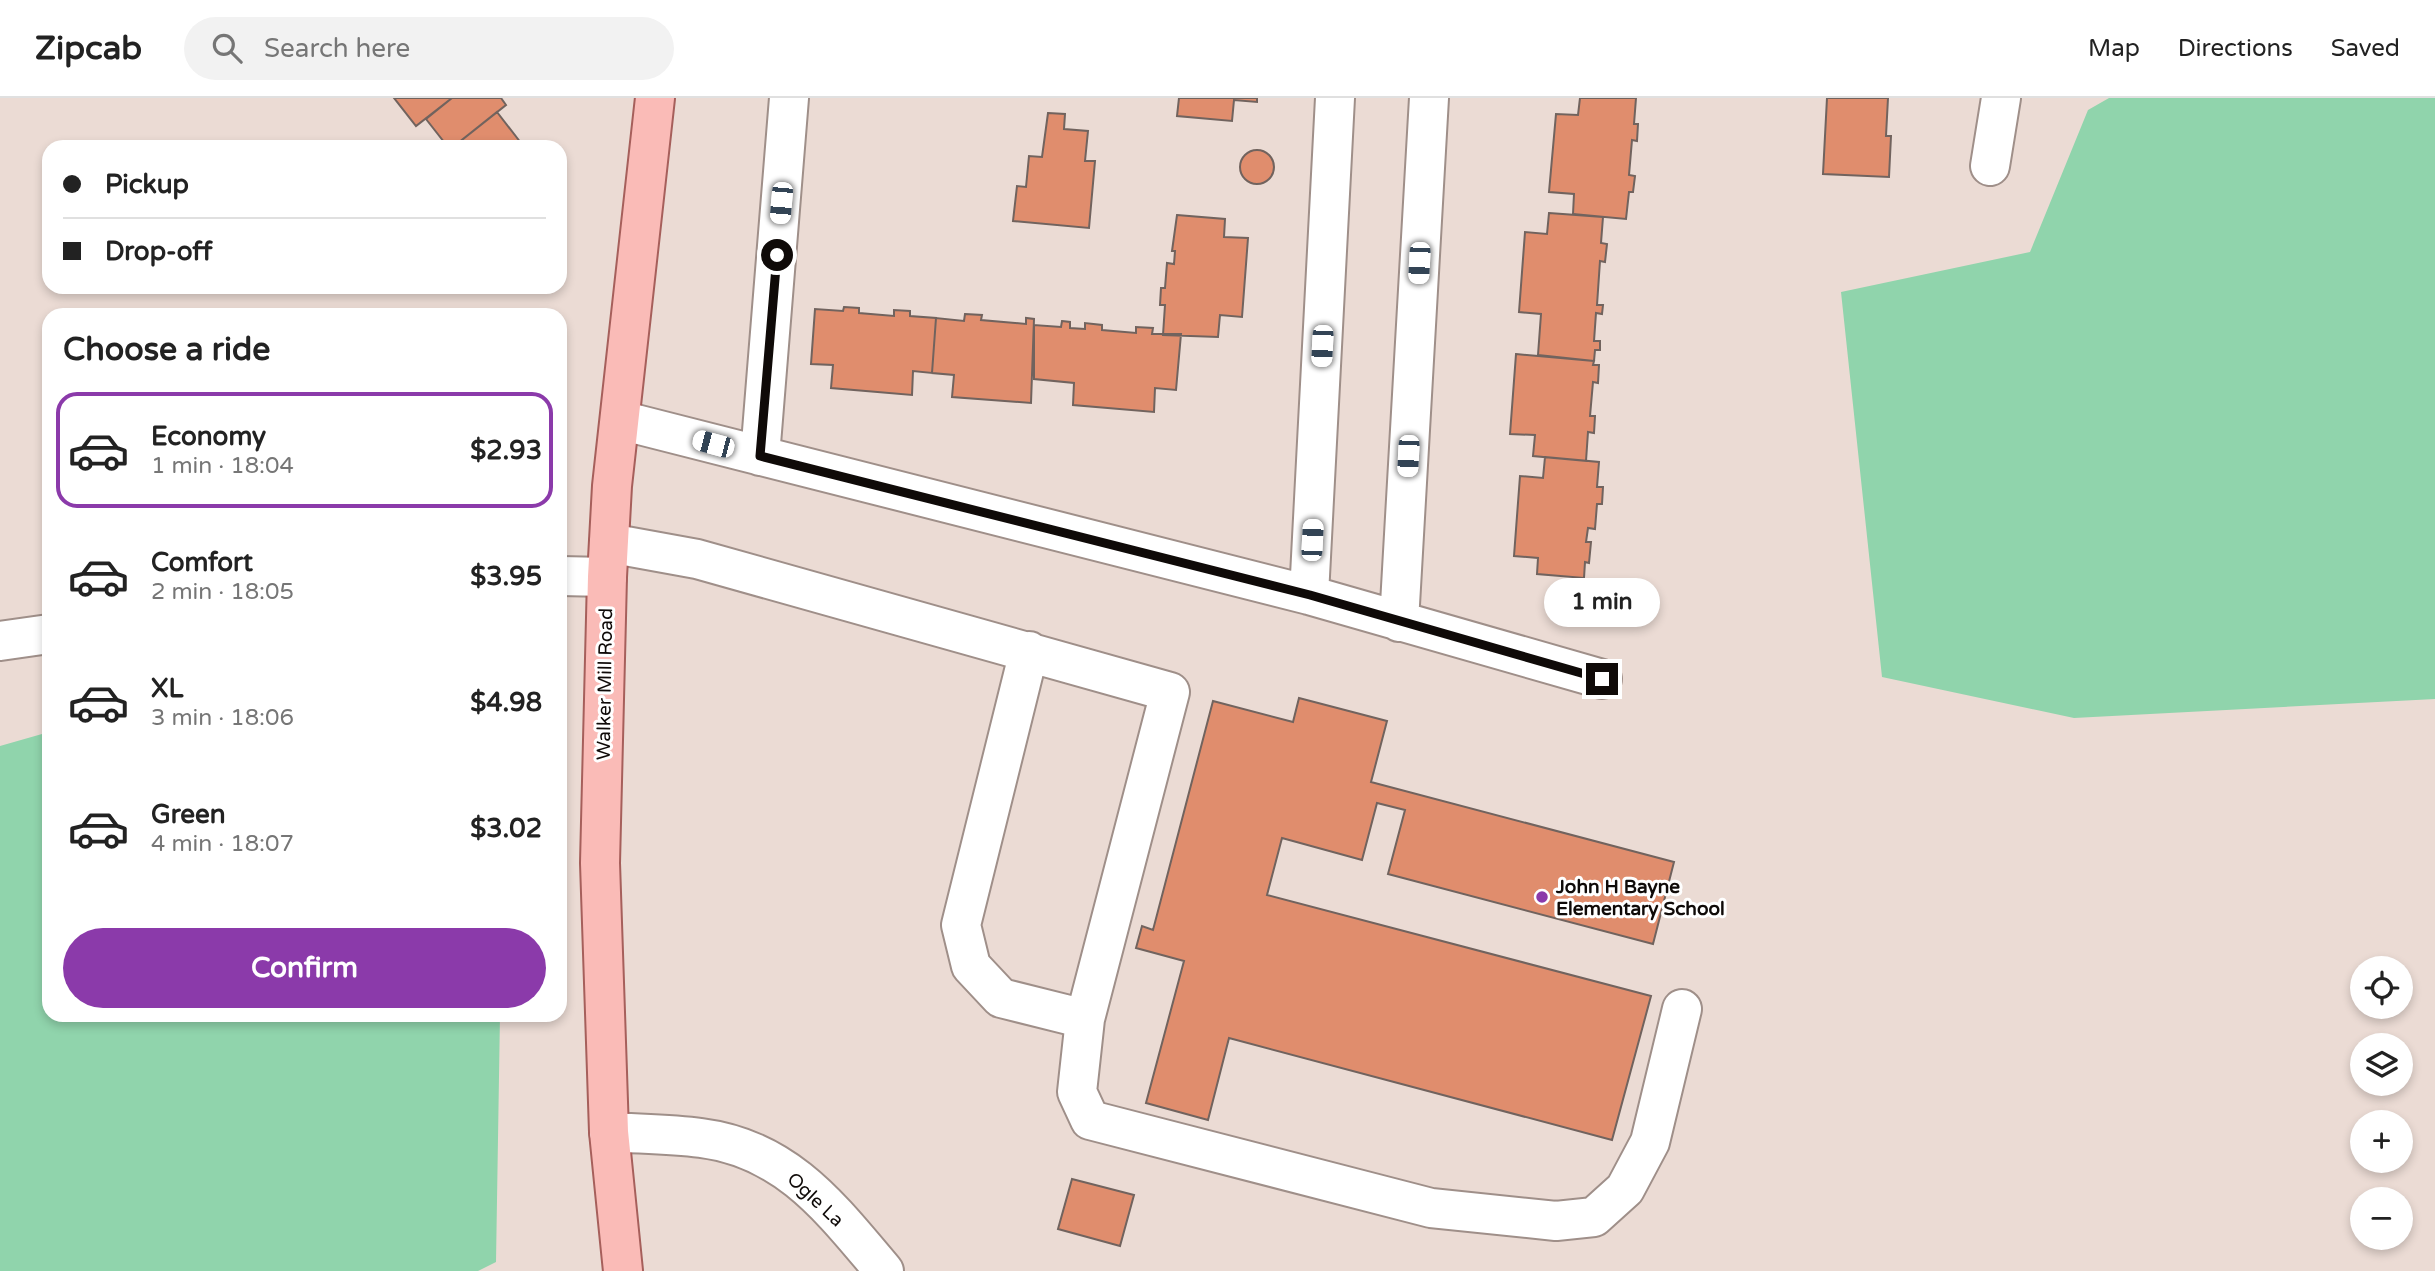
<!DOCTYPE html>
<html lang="en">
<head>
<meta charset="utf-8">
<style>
	body { margin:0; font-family:"Varela Round",sans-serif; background:#f2f2f2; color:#222; height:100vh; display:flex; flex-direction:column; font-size:26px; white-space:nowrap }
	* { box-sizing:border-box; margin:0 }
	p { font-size:23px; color:#767676 }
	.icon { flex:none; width:38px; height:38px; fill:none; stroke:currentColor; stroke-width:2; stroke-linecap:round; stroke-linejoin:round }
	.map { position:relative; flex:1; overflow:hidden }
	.sheet { position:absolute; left:42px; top:210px; width:525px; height:714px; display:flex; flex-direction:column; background:#fff; border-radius:21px; box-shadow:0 4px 10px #0003 }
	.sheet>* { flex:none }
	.guide { position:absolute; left:42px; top:42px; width:525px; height:154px; border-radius:21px; box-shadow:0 4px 10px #0003; display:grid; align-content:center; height:154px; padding:0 21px; background:#fff }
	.controls { position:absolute; left:2350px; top:858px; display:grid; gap:14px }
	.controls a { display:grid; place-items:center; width:63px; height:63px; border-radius:50%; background:#fff; box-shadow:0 4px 10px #0003; font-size:35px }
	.end { position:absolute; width:32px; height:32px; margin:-16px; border:9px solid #0f0a08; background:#fff; box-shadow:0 0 0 4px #fff }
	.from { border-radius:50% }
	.bubble { position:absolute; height:49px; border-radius:24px; background:#fff; box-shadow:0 4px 10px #0003; font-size:23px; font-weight:700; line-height:49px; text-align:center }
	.car { position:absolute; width:21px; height:42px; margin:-21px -10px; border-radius:9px; box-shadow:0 0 5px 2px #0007; background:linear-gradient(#fff 24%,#345 0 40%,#fff 0 76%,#345 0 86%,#fff 0) }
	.guide b { display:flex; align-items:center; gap:24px; height:66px; font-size:26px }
	.guide b+b { border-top:2px solid #e0e0e0 }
	.guide i { width:18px; height:18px; background:#222 }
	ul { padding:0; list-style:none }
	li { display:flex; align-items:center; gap:21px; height:116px; margin:0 14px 10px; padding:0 7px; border:4px solid transparent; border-radius:21px }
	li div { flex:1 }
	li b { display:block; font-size:26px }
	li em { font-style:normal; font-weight:700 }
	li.active { border-color:#8b3aaa }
	li>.icon { width:63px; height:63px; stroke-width:1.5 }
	h2 { padding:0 21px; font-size:32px; line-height:84px }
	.primary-button { display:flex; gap:14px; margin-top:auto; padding:14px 21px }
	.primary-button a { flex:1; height:80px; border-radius:42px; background:#8b3aaa; color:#fff; font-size:28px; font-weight:700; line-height:80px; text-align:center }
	header { display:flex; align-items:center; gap:42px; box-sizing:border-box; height:98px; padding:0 35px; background:#fff; border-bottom:2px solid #e0e0e0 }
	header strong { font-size:33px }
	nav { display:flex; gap:38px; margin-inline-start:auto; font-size:24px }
	.search { width:490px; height:63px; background:#f2f2f2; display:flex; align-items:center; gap:18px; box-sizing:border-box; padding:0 24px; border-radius:38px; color:#767676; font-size:26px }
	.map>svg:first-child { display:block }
</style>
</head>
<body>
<header>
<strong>Zipcab</strong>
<div class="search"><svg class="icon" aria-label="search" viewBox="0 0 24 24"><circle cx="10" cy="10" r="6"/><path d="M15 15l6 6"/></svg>Search here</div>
<nav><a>Map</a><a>Directions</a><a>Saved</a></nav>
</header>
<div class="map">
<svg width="2435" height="1173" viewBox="0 0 2435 1173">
	<rect width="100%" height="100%" fill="#ebdbd4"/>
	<path fill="#90d4ac" d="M2109,0H2435V601L2074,620L1882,579L1841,194L2030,154L2088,12Z
		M49,634V917H500L496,1164L478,1173H0V648Z"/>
	<path fill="#e08d6d" stroke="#71635e" stroke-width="2" d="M394,0H452L416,28Z
		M452,0H501L506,7L453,49H448L426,21Z
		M1179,0H1257V4L1234,2L1232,23L1177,18Z
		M1580,0H1636L1634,26H1638L1637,43L1632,42L1629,77L1635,78L1633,94H1629L1626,121L1573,116L1574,96L1549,94L1556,16L1578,17Z
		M1827,0H1888L1886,38H1891L1889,79L1823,76Z
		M497,14L521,45L516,49H453Z
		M1048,15L1065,16L1064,31L1088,33L1085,63H1095L1089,130L1013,123L1017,88L1026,89L1029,58L1042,59Z
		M1240 69a17 17 0 1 1 34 0a17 17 0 1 1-34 0Z
		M1549,115L1603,119L1601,145L1607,146L1605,164L1600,163L1597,207H1603L1602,216L1596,215L1594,243H1600V252H1595L1594,263L1538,257L1541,216L1519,214L1525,134L1547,136Z
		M1177,117L1225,121L1224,139L1248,140L1242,219L1220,217L1218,239L1163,237L1165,207H1160L1161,190H1165L1167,165L1174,166L1175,153H1172Z
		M844,209L859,210V215L894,218V212L910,213V218L936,220L932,275L913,273L912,297L831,290L833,267L811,266L815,211L843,213Z
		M965,216L982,217L981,222L1026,226V220L1034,221L1031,305L952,299L954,277L932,275L936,220L964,223Z
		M1062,223L1070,224V230L1085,231V225L1102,227V232L1136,235V229L1153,230L1152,236H1181L1176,292L1155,290L1154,314L1073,307L1074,285L1034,281V227L1061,229Z
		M1516,256L1594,263L1593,267H1599L1598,285L1593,284L1590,318H1595L1594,335L1588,334L1586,363L1533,358L1535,337L1510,336Z
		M1545,359L1599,364L1597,389H1603L1602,406H1597L1595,431L1588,430L1586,444H1591L1589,465L1585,464L1584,480L1537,476L1538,460L1514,458L1520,378L1543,380Z
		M1299,600L1387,623L1371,684L1674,764L1653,846L1388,776L1405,712L1377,705L1362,762L1282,740L1267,797L1651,898L1612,1042L1229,940L1208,1022L1146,1005L1184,863L1136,850L1142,828L1153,832L1213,603L1293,624Z
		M1072,1081L1134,1097L1120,1148L1058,1131Z"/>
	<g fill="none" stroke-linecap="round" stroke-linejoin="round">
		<defs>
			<path id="minor" d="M1990,68L2001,0
				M620,322L1309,497L1602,581
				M760,358L789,0
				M609,445L697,461L1170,594L1085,921L1001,900L971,868L961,827L1029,553
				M560,478L607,479
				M1309,497L1335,0
				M1399,524L1429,0
				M0,543L49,536
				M1085,921L1077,994L1090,1022L1431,1110L1556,1123L1594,1119L1625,1091L1650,1044L1682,911
				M609,1034C640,1036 671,1036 701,1040C788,1051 832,1112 884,1173"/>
			<path id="major" d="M623,1173L609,1034L600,765L607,479L612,388L655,0"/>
		</defs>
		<use href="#minor" stroke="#9f8f89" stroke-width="42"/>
		<use href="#major" stroke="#a65f5b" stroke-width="42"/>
		<use href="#minor" stroke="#fff" stroke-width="38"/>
		<use href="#major" stroke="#fabbb7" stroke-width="38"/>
	</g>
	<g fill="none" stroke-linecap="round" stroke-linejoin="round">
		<path stroke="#0f0a08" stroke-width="9" d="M777,157L760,358L1310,497L1602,581"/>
	</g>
	<circle fill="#8b3aaa" stroke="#fff" stroke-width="2.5" cx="1542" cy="799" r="7"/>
	<g text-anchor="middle" stroke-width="6" stroke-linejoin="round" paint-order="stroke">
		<g font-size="19" fill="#0f0a08" stroke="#fff">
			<text transform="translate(604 586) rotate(-89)" y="7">Walker Mill Road</text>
			<text transform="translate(816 1101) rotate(43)" y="7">Ogle La</text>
		</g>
		<g font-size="19" font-weight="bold" fill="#0f0a08" stroke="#fff" text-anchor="start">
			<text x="1556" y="795">John H Bayne<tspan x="1556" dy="22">Elementary School</tspan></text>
		</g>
	</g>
</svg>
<div class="controls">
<a><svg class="icon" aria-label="locate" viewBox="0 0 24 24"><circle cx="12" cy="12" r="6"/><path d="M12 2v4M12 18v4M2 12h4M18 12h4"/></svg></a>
<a><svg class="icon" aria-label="layers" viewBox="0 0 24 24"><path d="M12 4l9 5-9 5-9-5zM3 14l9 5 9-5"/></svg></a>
<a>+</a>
<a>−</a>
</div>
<i class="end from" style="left:777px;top:157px"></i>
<i class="end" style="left:1602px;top:581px"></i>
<div class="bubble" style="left:1544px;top:480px;width:116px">1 min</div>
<i class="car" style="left:781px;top:105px;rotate:185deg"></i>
<i class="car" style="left:1419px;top:165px;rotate:183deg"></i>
<i class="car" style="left:1322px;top:248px;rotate:183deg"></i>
<i class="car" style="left:713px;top:346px;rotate:285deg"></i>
<i class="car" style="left:1408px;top:358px;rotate:183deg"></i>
<i class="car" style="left:1312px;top:442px;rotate:3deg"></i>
<div class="guide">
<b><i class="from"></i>Pickup</b>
<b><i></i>Drop-off</b>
</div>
<section class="sheet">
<h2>Choose a ride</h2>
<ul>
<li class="active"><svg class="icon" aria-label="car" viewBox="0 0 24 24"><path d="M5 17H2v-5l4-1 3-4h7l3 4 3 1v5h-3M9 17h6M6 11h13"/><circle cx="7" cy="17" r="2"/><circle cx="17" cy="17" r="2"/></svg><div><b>Economy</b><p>1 min · 18:04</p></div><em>$2.93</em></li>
<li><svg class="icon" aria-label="car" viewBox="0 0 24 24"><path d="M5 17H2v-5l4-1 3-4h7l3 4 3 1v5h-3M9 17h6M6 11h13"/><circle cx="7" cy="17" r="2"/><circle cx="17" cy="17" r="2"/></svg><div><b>Comfort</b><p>2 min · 18:05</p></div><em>$3.95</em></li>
<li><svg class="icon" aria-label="car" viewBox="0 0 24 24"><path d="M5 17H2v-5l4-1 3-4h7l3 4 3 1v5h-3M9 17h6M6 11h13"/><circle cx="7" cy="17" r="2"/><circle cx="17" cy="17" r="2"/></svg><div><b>XL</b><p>3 min · 18:06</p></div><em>$4.98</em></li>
<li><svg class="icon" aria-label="car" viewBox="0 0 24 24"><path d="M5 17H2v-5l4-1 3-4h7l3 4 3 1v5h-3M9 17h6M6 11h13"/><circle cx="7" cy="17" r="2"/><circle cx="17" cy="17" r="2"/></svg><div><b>Green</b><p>4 min · 18:07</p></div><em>$3.02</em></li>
</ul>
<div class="primary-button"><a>Confirm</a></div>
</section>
</div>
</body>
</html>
